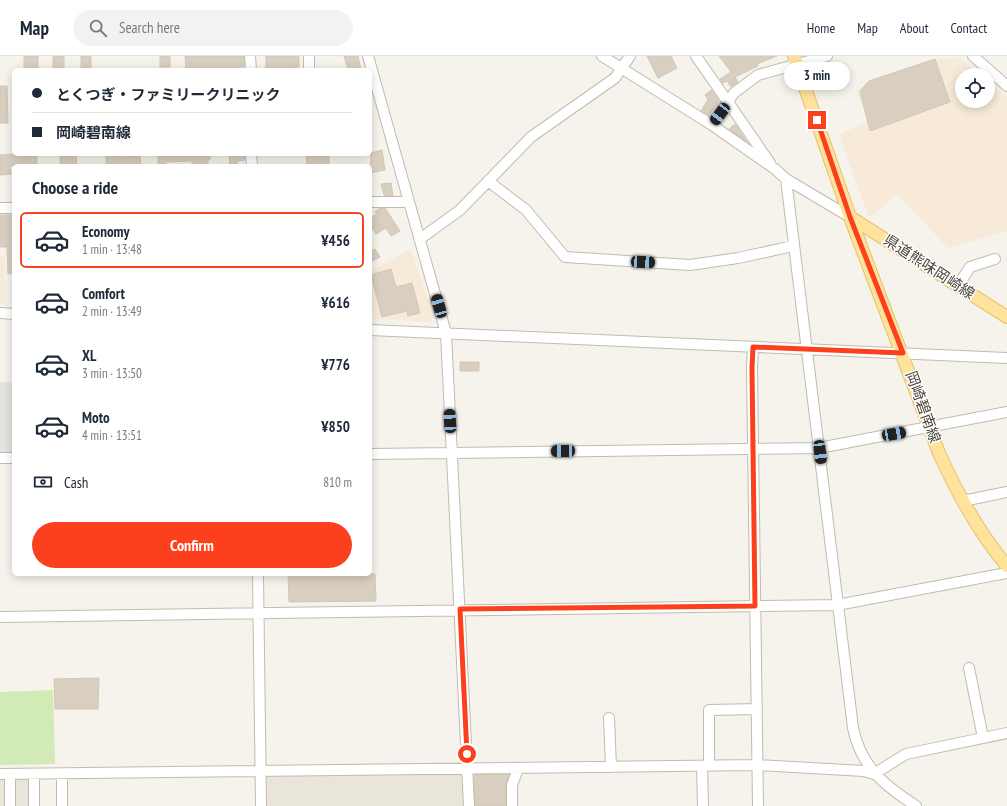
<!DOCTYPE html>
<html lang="en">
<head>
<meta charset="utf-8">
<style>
	body { margin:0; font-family:"PT Sans Narrow","Noto Sans JP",sans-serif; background:#f2f2f3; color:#1f2937; height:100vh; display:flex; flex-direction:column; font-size:15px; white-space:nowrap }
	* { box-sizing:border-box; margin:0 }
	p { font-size:13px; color:#747a83 }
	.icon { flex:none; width:22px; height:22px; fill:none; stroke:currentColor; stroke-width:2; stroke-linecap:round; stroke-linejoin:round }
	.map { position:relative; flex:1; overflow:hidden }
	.side { position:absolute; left:12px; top:108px; width:360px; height:412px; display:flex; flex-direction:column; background:#fff; border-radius:6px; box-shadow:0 2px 10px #0003 }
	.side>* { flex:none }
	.top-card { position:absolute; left:12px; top:12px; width:360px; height:88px; border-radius:6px; box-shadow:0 2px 10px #0003; display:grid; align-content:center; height:88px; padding:0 20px; background:#fff }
	.controls { position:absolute; left:955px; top:12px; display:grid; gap:8px }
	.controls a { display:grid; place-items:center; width:40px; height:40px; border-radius:50%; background:#fff; box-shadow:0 2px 10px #0003; font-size:20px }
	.end { position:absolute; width:18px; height:18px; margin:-9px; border:5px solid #fc3f1d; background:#fff; box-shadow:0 0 0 2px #fff }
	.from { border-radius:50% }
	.bubble { position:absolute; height:28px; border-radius:14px; background:#fff; box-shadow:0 2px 10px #0003; font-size:13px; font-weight:700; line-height:28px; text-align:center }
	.car { position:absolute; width:12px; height:24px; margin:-12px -6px; border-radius:5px; box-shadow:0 0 3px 1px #0007; background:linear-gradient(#222 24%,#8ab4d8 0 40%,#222 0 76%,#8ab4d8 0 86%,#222 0) }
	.top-card b { display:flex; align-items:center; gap:14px; height:38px; font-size:15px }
	.top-card b+b { border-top:1px solid #e0e1e3 }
	.top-card i { width:10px; height:10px; background:#1f2937 }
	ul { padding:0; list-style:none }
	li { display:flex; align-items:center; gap:12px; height:56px; margin:0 8px 6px; padding:0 12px; border:2px solid transparent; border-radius:6px }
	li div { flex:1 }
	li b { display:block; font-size:15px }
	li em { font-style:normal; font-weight:700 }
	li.active { border-color:#fc3f1d }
	li>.icon { width:36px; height:36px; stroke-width:1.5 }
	h2 { padding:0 20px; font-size:18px; line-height:48px }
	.pay { display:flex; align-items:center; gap:10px; height:44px; padding:0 20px; font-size:15px }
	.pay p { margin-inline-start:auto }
	.cta { display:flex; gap:8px; margin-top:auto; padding:8px 20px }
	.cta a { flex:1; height:46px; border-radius:24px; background:#fc3f1d; color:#fff; font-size:16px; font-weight:700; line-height:46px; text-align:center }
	header { display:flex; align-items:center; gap:24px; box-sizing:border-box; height:56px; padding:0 20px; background:#fff; border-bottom:1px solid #e0e1e3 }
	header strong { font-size:19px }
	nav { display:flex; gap:22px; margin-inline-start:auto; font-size:14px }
	.search { width:280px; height:36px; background:#f2f2f3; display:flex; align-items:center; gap:10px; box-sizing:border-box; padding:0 14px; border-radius:22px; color:#747a83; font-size:15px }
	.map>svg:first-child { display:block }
</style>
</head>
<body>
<header>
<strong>Map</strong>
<div class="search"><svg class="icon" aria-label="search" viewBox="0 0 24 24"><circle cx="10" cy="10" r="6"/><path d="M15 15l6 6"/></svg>Search here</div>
<nav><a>Home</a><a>Map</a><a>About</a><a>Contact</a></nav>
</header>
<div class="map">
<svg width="1007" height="750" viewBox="0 0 1007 750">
	<rect width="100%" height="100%" fill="#f6f3ec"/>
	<path fill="#eae5da" d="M462,716L464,750H266L265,717Z
		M31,721L32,750H0V722Z"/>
	<path fill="#f7ead8" d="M959,2L980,19H962V45H988V26L1007,41V175L948,192L897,138L869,162L839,79L868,65L856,34L935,3Z
		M411,193L434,262L430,266L370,263V215Z
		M0,200H4L5,247H0Z"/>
	<path fill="#d2eab5" d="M53,634L55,708L0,709V636Z"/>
	<path fill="#e5e3e0" d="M0,326H14V397H0Z"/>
	<path fill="#d8cfc1" stroke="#d3c7b4" d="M24,0H38V14H24Z
		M53,0H64V14H53Z
		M81,0H91V14H81Z
		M160,0H170V11H160Z
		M185,0H244V11H240V14H186Z
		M266,0H299V11L266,14Z
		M344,0H358L361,14L348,13Z
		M647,0H671L677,12L658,22Z
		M719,0H777L757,8L758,10L735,21L738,26L731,31L727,25L723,27L720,23L731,16Z
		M935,3L950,46L870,75L860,35L869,25Z
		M0,30H7L8,67H0Z
		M711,34L719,45L709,59L701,55L708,43L705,39Z
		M735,68L747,86L729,73Z
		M382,94L385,114L370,117L371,97Z
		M16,98H37V110H10L11,118L0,119V99Z
		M60,98H76L77,110H60Z
		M106,98H123V101L140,100L141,110H106Z
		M158,98H210V104H208V110H192V105L165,106V110H158Z
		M229,98H245V104L237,105V110H230Z
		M306,98H329V110H307Z
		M391,127L393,140L384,139L381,128Z
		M380,152H385L400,175L391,180L386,172L376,178L370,168V162L377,158L375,156Z
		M0,159H14V217L8,218L7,191H0Z
		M375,193L380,201L370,206V196Z
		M391,213L396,231L412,227L420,257L408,260L407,255L382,261L371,219Z
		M460,306H479V315H460Z
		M288,518H375L376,545L289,546Z
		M99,622L98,653H55L54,623Z
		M509,718L506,729V750H475L474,719Z"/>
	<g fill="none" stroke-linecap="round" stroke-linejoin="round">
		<defs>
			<path id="minor" d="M250,0L251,14
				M368,0L446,277L469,750
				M602,0L712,69L775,113L786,123L850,161
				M696,0L770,107
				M973,0L1007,30
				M309,14V0
				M712,69L734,37L758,19L827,0
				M251,98L252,110
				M786,123L853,672C861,711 885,730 916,750
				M488,125L526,154L565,201L690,209L738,202L793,190
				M370,146H409
				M0,152H14
				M420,183L460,154L531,81L615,22L630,0
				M958,230L970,211L995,203
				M0,257L14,258
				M370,274L1007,302
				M753,291L752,312L758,750
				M370,398L819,392L1007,356
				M0,402H14
				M963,445L1007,436
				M258,518L261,750
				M0,561L837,549L1007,517
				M969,612L983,682
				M609,662L611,711
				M702,710L703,750
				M709,710V654L757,653
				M0,718L757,709L864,715L874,718L906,698L1007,677
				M34,718V750
				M10,750V718
				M62,750V718
				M512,750V729L518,713"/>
			<path id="major" d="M794,0L850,161L939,397C957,437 979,477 1007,510
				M850,161L1007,261"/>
		</defs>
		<use href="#minor" stroke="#c2bbae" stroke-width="12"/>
		<use href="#major" stroke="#e6c16a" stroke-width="14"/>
		<use href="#minor" stroke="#fff" stroke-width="10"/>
		<use href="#major" stroke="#ffe39c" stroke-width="12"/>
	</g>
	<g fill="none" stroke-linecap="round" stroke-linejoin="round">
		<path stroke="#fc3f1d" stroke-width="5" d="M467,698L460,553L755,550L752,312L753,291L903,297L850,161L817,64"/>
	</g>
	<g text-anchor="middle" stroke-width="3" stroke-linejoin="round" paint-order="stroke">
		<g font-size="15" fill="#4b4439" stroke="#fff">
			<text transform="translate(929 211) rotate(33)" y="5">県道熊味岡崎線</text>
			<text transform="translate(923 351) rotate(70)" y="5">岡崎碧南線</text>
		</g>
	</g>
</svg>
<div class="controls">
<a><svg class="icon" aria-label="locate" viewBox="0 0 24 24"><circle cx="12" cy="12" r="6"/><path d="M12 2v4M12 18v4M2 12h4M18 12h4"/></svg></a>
</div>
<i class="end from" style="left:467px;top:698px"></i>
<i class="end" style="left:817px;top:64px"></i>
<div class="bubble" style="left:784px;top:6px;width:66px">3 min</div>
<i class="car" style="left:720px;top:58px;rotate:217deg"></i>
<i class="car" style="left:643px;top:206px;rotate:93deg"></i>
<i class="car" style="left:439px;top:250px;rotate:344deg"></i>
<i class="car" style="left:450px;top:365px;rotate:357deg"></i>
<i class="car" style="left:894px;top:378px;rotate:80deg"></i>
<i class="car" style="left:563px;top:395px;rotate:269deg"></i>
<i class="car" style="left:820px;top:396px;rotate:173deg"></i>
<div class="top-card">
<b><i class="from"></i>とくつぎ・ファミリークリニック</b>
<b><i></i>岡崎碧南線</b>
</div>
<section class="side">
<h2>Choose a ride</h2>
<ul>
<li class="active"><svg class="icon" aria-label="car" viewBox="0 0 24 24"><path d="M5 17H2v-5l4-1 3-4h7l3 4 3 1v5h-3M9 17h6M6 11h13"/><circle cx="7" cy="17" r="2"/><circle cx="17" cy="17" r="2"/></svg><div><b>Economy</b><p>1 min · 13:48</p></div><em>¥456</em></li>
<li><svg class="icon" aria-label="car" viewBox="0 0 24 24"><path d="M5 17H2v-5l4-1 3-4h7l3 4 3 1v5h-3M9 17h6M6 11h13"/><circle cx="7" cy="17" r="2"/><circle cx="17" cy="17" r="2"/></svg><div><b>Comfort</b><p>2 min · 13:49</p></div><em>¥616</em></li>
<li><svg class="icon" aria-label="car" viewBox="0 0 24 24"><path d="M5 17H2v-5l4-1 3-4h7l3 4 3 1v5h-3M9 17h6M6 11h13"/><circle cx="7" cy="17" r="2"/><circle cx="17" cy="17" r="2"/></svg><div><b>XL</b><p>3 min · 13:50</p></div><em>¥776</em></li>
<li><svg class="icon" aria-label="car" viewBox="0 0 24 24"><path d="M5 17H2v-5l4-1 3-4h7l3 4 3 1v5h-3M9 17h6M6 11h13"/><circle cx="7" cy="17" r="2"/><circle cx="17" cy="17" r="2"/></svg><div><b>Moto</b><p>4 min · 13:51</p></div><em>¥850</em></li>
</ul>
<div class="pay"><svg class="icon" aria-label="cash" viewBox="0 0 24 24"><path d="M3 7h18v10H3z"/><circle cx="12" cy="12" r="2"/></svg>Cash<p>810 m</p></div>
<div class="cta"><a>Confirm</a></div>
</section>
</div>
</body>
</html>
